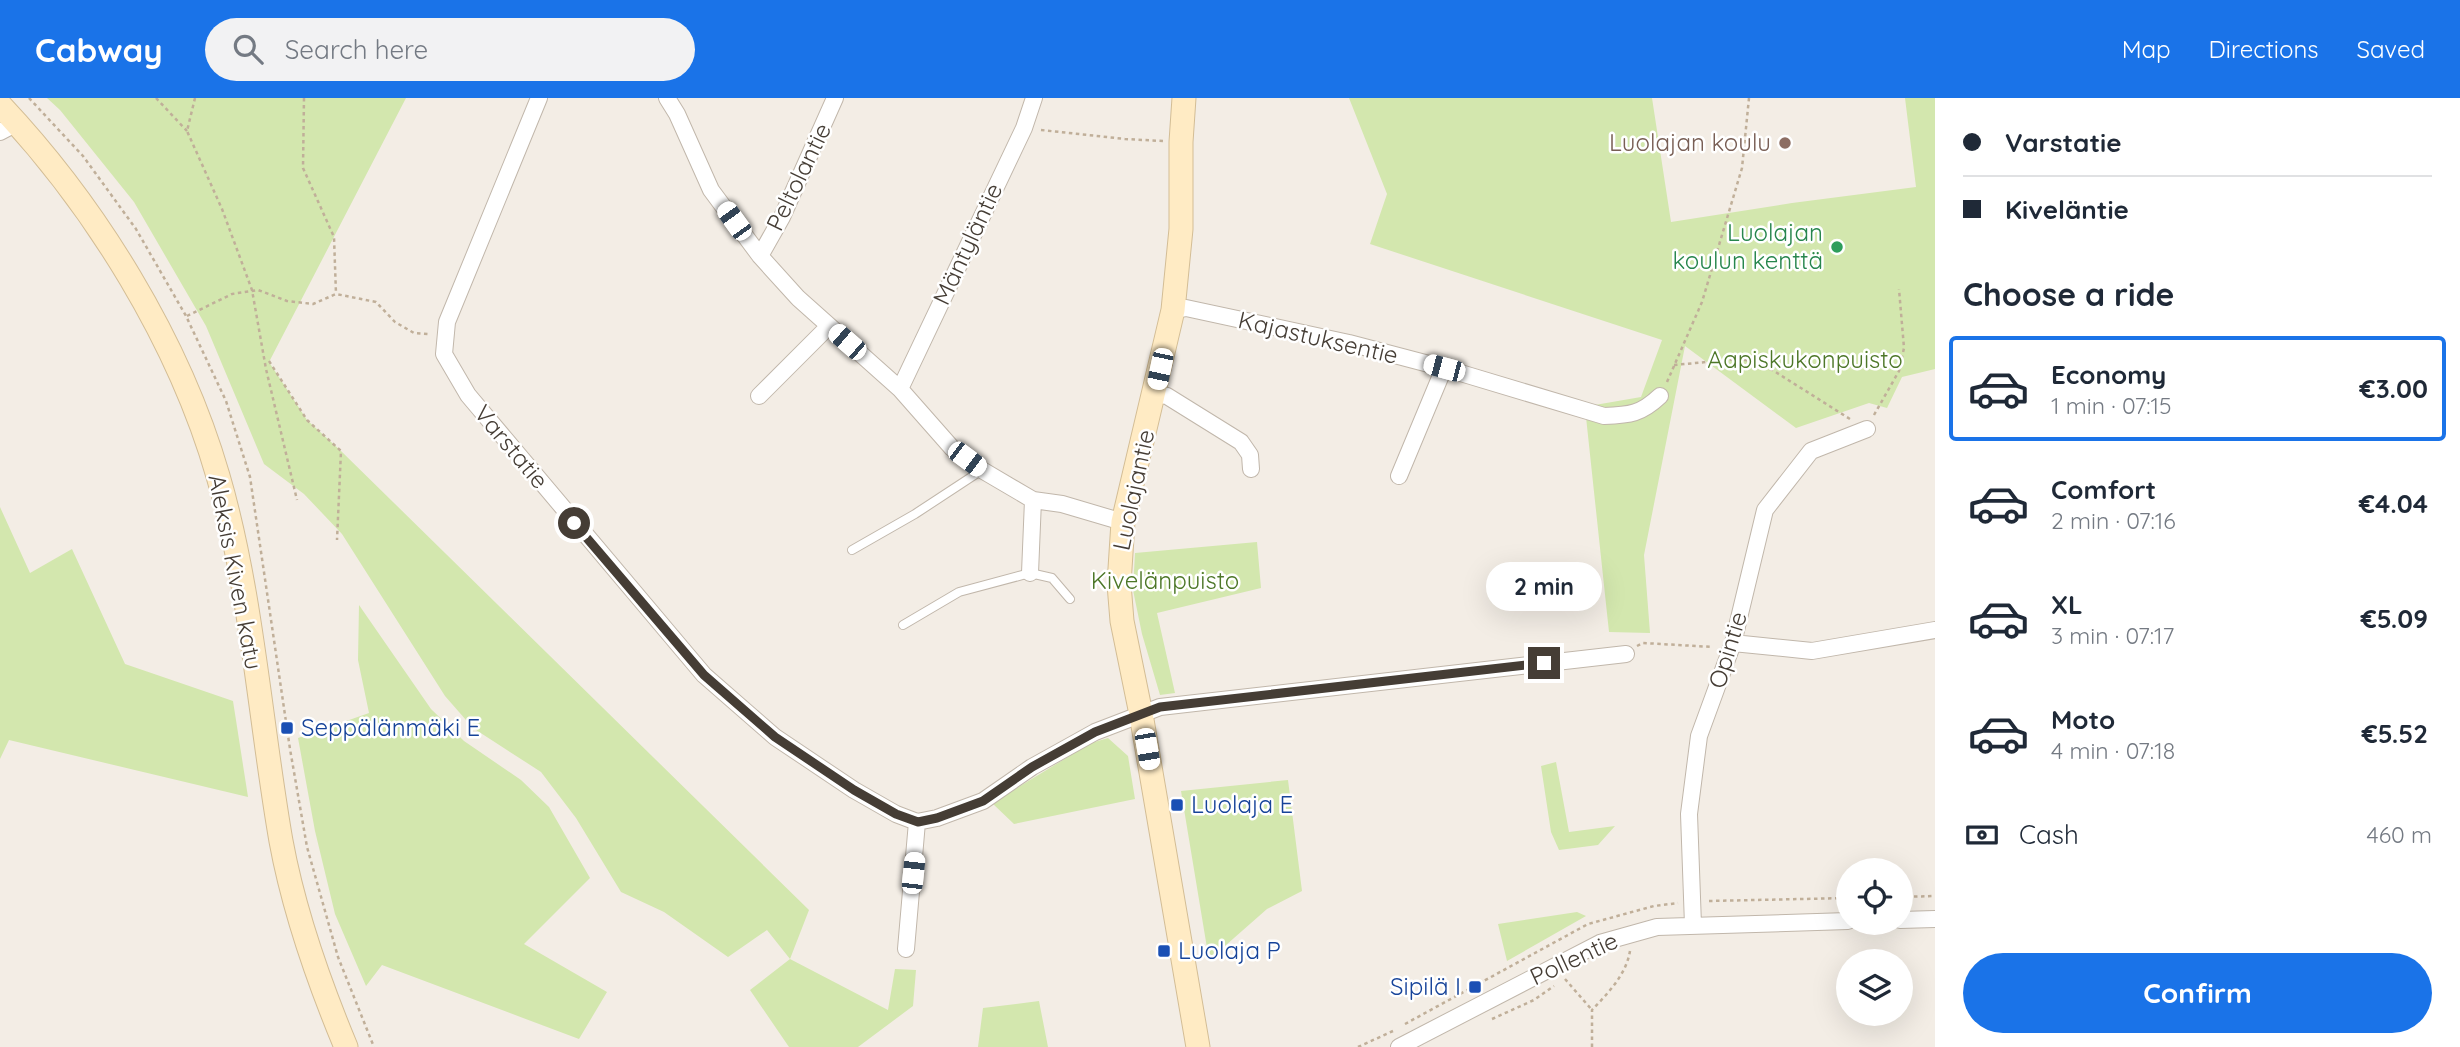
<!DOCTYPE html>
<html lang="en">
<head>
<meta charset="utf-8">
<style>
	body { margin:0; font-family:Quicksand,sans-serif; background:#f2f2f3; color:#1f2937; height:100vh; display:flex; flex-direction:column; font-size:26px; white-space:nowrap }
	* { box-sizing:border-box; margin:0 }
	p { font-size:23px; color:#747a83 }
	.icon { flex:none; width:38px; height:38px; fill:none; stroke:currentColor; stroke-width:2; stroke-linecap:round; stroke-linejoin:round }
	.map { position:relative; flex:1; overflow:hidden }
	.sheet { display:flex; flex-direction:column; background:#fff; width:525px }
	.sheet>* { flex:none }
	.banner { display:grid; align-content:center; height:154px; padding:0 28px; background:#fff }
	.fabs { position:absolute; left:1836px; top:760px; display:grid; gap:14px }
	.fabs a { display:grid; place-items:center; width:77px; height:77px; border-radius:50%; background:#fff; box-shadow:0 7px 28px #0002; font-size:35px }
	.end { position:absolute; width:32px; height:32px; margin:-16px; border:9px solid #453d35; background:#fff; box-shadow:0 0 0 4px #fff }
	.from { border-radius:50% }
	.bubble { position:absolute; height:49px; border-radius:24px; background:#fff; box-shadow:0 7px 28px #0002; font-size:23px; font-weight:700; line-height:49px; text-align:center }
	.car { position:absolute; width:21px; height:42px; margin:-21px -10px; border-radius:9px; box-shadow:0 0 5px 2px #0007; background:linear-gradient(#fff 24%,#345 0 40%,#fff 0 76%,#345 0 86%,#fff 0) }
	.banner b { display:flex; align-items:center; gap:24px; height:66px; font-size:26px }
	.banner b+b { border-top:2px solid #e0e1e3 }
	.banner i { width:18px; height:18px; background:#1f2937 }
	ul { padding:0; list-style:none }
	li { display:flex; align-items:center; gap:21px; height:105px; margin:0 14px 10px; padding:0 14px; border:4px solid transparent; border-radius:7px }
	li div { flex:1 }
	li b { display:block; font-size:26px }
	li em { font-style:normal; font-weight:700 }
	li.selected { border-color:#1a73e8 }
	li>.icon { width:63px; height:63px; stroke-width:1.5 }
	h2 { padding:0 28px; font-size:32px; line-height:84px }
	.pay { display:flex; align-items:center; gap:18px; height:77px; padding:0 28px; font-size:26px }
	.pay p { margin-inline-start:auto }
	.button { display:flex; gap:14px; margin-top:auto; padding:14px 28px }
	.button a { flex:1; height:80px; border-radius:42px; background:#1a73e8; color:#fff; font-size:28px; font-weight:700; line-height:80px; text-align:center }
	header { display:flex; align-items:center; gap:42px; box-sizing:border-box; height:98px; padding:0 35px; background:#1a73e8; color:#fff }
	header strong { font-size:33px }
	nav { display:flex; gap:38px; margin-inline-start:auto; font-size:24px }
	.search { width:490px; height:63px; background:#f2f2f3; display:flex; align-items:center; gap:18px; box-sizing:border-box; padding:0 24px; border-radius:38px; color:#747a83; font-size:26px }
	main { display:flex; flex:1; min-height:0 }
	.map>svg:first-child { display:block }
</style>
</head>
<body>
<header>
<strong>Cabway</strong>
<div class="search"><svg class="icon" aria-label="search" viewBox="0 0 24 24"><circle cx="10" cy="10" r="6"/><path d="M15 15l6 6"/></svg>Search here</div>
<nav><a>Map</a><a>Directions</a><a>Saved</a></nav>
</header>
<main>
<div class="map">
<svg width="1935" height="949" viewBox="0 0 1935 949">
	<rect width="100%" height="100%" fill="#f3ede5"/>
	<path fill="#d3e7ae" d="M47,0H406L269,264L307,322L341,353L809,812L790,861L888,912L895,871L916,872L913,908L858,949H789L750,892L790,861L767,832L728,859L664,814L621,794L576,720L541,674L473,630L445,598L342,436L304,396L264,366L206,228L134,104L60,12Z
		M1349,0H1652L1671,124L1792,105L1916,89L1905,0H1935V271L1902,279L1887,310L1869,305L1796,330L1685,248L1644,457L1650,535L1609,534L1586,319L1589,308L1641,299L1662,242L1370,146L1387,96Z
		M0,409L30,475L72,451L125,566L233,603L248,699L9,642L0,661Z
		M1257,444L1261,490L1157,515L1175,595L1160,597L1142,536L1133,492L1135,455Z
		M359,507L431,611L464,643L521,682L549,709L590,780L524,846L607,894L579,941L382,867L366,888L335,816L315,733L298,640L369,615L358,562Z
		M1108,640L1128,658L1135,701L1014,726L992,705L1091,645Z
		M1556,664L1569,734L1615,728L1598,747L1559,752L1551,734L1541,668Z
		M1288,682L1302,793L1267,811L1209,862L1181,693Z
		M1577,814L1586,818L1507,863L1498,826Z
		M1039,903L1048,949H978L983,910Z"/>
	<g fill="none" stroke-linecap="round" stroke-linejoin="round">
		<defs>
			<path id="service" d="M852,452L915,416L982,372
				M903,527L959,494L1030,475L1052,480L1070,501"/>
			<path id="minor" d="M539,0L447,224L444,256L468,297L704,577L775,639L854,692L896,716L917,724L937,720L983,703L1032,669L1095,634L1160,609L1626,556
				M667,0L677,16L711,92L760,158L798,200L900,291L952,350L982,372L1033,402L1062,406L1123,424
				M0,34L17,25
				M760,158L782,119L835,0
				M1173,212L1186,210L1349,245L1444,270L1604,318C1630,317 1641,316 1660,298
				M900,291L1024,30L1034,0
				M1155,296L1167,298L1241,344L1250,357L1251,371
				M759,298L829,228
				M1399,378L1444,270
				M1030,475L1033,402
				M1733,545L1812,553L1935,532
				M1900,822L1935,821
				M1693,827L1689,716L1699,638L1733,545L1765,412L1811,353L1867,331
				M906,851L917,724
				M1399,949L1600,845L1657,829L1848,823"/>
			<path id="secondary" d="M1184,0L1181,44V131L1173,212L1123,424L1119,486L1122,523L1141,616L1198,949
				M0,7C96,109 179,243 218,378C252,494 260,623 281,743C294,814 318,882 346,949"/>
		</defs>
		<use href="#service" stroke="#c1b7ab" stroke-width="10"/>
		<use href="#minor" stroke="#c1b7ab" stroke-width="18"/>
		<use href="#secondary" stroke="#d3bd95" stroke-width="25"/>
		<path stroke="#c0af99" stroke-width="2.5" stroke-dasharray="3.5 3.5" stroke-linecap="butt" d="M29,0L83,58L136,131L186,218L226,303L250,379L290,651L307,749L338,859L374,949
			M156,0L187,33
			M195,0L187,33L222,111L252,192L266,271L297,402
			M304,0L303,70L334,139L336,196
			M1041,32L1125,41L1163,43
			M187,218L232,196L258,192L287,203L313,206L336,196L376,204L395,224L414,235L428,236
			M269,263L307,322L341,353L337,442
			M1674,267L1739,261L1753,263L1774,273L1850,321
			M1667,284L1702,204L1742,70L1749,0
			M1874,317L1899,273L1904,250L1899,191
			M1637,548L1643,545L1713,549
			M1900,799L1935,798
			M1709,803L1848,800
			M1565,881L1592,912
			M1492,921L1534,902L1554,888
			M1405,926L1588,826L1654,808L1678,805
			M1358,949L1393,933
			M1592,949V912C1608,895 1626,877 1630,853"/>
		<use href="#service" stroke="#fff" stroke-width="8"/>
		<use href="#minor" stroke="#fff" stroke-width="16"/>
		<use href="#secondary" stroke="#ffebc4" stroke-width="23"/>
	</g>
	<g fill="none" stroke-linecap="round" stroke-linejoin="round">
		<path stroke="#453d35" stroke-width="9" d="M574,425L704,577L775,639L854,692L896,716L918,724L937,720L983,703L1032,669L1095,634L1160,609L1544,565"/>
	</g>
	<circle fill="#8d6e63" stroke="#fff" stroke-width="2.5" cx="1785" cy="45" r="7"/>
	<circle fill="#2e9e5b" stroke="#fff" stroke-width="2.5" cx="1837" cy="149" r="7"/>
	<g fill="#1a4fb4" stroke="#fff" stroke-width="2.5">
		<rect x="280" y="623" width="14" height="14" rx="3.5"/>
		<rect x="1170" y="700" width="14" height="14" rx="3.5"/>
		<rect x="1157" y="846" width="14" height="14" rx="3.5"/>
		<rect x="1468" y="882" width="14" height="14" rx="3.5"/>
	</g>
	<g text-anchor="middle" stroke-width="5" stroke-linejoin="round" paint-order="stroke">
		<g font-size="24" fill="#785e54" stroke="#fff" text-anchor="end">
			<text x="1771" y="53">Luolajan koulu</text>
		</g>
		<g font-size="24" fill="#453d35" stroke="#fff">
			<text transform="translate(799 79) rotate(-64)" y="8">Peltolantie</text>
			<text transform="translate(968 146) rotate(-65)" y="8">Mäntyläntie</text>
			<text transform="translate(1318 240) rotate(13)" y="8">Kajastuksentie</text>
			<text transform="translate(511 349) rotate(50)" y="8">Varstatie</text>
			<text transform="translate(1134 392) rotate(-78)" y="8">Luolajantie</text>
			<text transform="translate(235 474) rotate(79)" y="8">Aleksis Kiven katu</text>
			<text transform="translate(1728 552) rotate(-73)" y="8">Opintie</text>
			<text transform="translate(1574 861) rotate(-25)" y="8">Pollentie</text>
		</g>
		<g font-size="24" fill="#27864d" stroke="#fff" text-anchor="end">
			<text x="1823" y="143">Luolajan<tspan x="1823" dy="28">koulun kenttä</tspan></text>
		</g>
		<g font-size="24" fill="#4d7728" stroke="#fff">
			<text x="1805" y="270">Aapiskukonpuisto</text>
			<text x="1165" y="491">Kivelänpuisto</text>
		</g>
		<g font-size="24" fill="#164399" stroke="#fff" text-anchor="start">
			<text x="301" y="638">Seppälänmäki E</text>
			<text x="1191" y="715">Luolaja E</text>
			<text x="1178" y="861">Luolaja P</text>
			<text x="1461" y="897" text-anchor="end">Sipilä I</text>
		</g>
	</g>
</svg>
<div class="fabs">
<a><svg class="icon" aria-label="locate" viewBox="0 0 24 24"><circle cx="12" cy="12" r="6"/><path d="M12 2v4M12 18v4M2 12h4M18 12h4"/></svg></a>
<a><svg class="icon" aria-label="layers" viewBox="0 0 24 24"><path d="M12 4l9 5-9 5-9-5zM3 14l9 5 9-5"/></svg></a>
</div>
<i class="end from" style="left:574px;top:425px"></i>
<i class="end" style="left:1544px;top:565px"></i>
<div class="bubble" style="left:1486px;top:464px;width:116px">2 min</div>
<i class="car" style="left:734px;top:123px;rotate:324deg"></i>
<i class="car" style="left:847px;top:244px;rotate:311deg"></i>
<i class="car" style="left:1444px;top:270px;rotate:285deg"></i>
<i class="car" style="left:1160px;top:271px;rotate:192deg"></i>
<i class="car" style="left:967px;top:361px;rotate:127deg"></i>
<i class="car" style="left:1147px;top:651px;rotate:170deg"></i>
<i class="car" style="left:913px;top:775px;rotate:6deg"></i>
</div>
<section class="sheet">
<div class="banner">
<b><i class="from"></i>Varstatie</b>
<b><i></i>Kiveläntie</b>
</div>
<h2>Choose a ride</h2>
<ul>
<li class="selected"><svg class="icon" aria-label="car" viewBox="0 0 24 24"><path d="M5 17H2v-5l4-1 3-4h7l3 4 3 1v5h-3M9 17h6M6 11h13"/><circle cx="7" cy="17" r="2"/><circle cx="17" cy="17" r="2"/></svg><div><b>Economy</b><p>1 min · 07:15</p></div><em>€3.00</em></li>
<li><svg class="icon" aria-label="car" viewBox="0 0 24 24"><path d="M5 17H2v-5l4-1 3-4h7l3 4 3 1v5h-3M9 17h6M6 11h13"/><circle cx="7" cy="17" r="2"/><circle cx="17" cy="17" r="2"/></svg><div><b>Comfort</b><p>2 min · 07:16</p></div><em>€4.04</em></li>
<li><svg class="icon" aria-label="car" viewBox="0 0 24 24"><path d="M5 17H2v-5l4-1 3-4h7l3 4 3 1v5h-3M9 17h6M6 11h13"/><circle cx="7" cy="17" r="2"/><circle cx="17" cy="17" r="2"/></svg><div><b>XL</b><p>3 min · 07:17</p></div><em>€5.09</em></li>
<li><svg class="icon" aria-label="car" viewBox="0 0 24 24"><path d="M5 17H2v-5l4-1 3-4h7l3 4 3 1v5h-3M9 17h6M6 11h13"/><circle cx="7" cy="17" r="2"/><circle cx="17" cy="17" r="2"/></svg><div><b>Moto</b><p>4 min · 07:18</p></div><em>€5.52</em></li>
</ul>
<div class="pay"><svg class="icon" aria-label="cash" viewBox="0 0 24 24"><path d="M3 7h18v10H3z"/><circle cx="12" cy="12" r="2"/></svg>Cash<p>460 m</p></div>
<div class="button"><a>Confirm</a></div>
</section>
</main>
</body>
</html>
